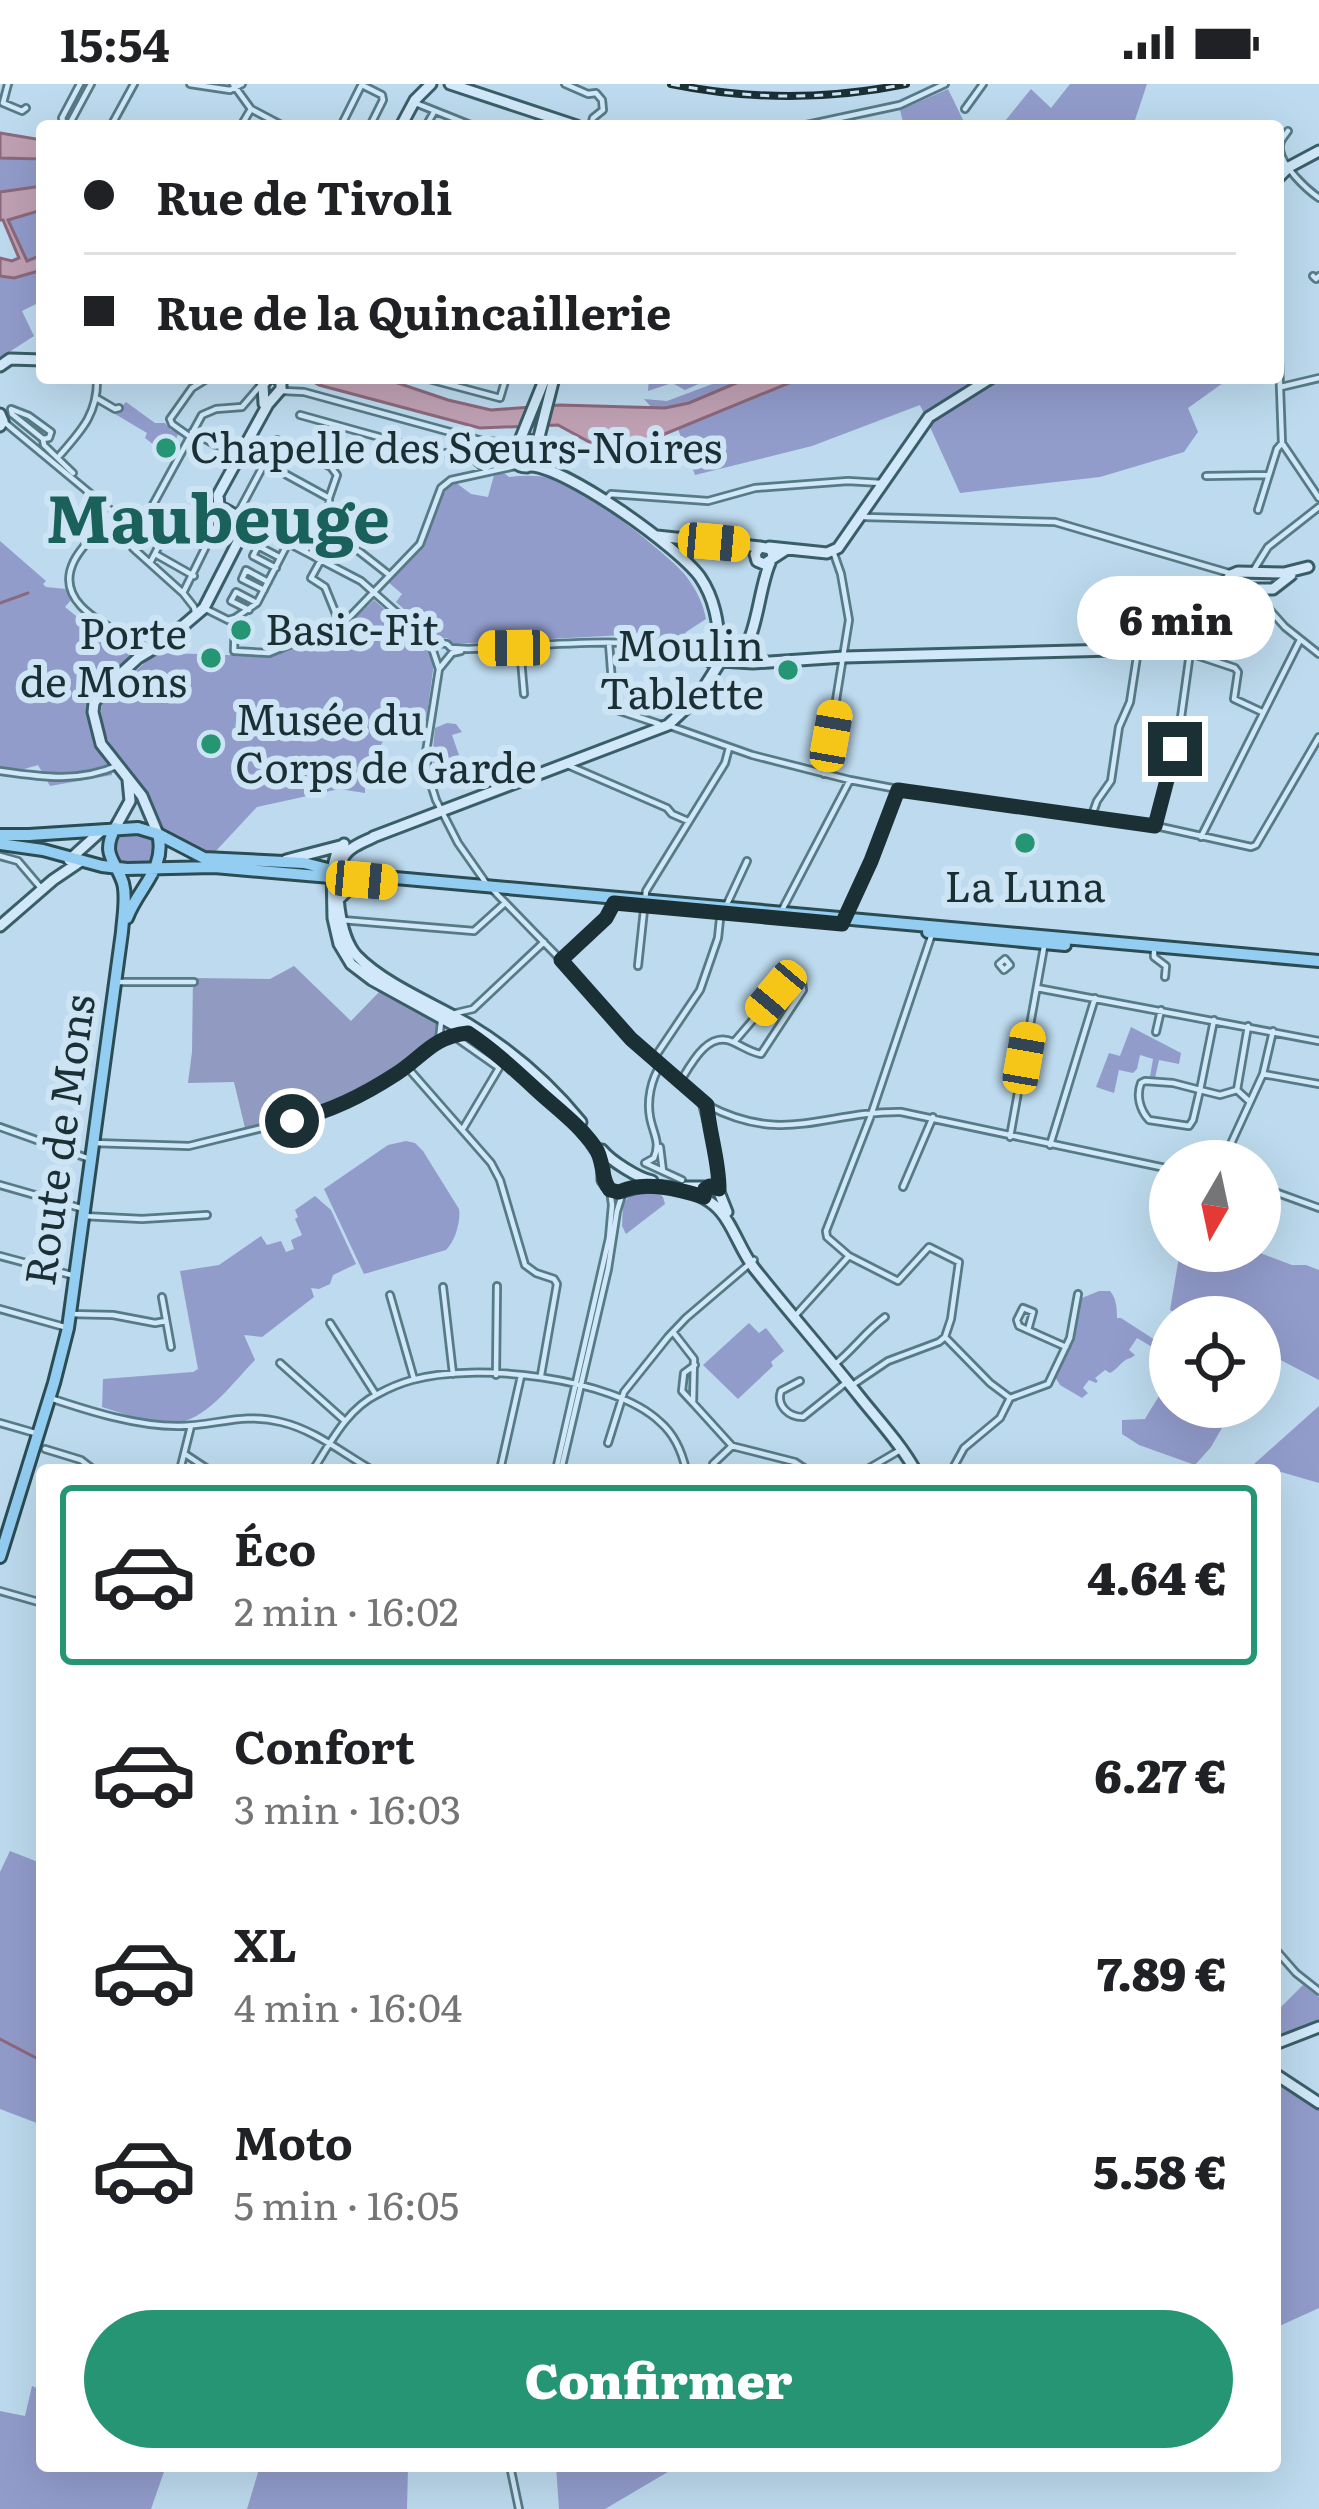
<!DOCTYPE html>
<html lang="fr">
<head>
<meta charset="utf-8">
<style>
	body { margin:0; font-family:Literata,serif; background:#f2f2f2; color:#202124; height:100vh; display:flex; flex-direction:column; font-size:45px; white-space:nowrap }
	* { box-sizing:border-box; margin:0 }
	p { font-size:39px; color:#757577 }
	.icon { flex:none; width:66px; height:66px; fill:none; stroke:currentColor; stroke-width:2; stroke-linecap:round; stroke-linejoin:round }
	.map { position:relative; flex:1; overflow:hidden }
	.sheet { position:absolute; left:36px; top:1380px; width:1245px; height:1008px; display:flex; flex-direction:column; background:#fff; border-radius:12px; box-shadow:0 12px 48px #0002 }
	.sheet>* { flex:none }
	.banner { position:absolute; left:36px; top:36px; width:1248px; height:264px; border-radius:12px; box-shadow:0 12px 48px #0002; display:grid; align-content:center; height:264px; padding:0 48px; background:#fff }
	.needle { width:78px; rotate:189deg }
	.controls { position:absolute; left:1149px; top:1056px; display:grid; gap:24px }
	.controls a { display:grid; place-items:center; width:132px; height:132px; border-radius:50%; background:#fff; box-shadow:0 12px 48px #0002; font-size:60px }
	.end { position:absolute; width:54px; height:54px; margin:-27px; border:15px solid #1b3035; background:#fff; box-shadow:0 0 0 6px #fff }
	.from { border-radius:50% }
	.bubble { position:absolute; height:84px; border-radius:42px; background:#fff; box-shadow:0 12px 48px #0002; font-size:39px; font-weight:800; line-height:84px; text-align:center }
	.car { position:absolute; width:36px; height:72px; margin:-36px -18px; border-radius:15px; box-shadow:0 0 9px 3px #0007; background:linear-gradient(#f5c518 24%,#345 0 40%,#f5c518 0 76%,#345 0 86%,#f5c518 0) }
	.banner b { display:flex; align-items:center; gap:42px; height:114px; font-size:45px }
	.banner b+b { border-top:3px solid #e0e0e0 }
	.banner i { width:30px; height:30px; background:#202124 }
	ul { padding:21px 0 0; list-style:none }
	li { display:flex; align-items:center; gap:36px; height:180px; margin:0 24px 18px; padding:0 24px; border:6px solid transparent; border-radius:12px }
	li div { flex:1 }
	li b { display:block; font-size:45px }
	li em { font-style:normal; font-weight:800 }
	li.on { border-color:#269573 }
	li>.icon { width:108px; height:108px; stroke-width:1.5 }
	.primary-button { display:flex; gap:24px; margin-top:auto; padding:24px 48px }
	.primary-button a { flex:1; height:138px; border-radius:72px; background:#269573; color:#fff; font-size:48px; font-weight:800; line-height:138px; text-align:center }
	.status { display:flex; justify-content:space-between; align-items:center; height:84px; padding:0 60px; background:#fff; direction:ltr }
	.status svg { height:33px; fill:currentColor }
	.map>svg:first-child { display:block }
</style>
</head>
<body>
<div class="status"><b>15:54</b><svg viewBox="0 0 49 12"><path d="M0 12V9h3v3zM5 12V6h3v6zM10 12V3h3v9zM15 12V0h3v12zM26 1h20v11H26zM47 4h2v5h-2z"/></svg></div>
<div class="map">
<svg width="1319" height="2425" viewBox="0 0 1319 2425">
	<rect width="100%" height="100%" fill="#bddaee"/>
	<path fill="#929ccb" d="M1070,0H1147L1133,42H1001L1031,5L1051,24Z
		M948,5L966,42H904L900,26Z
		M0,74L42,75V102L0,108Z
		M42,126V171L27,177L8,135Z
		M42,186V217L22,227L34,252L0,274V192L14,194Z
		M649,294H748C717,307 686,325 652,324L644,315L667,317L715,299L710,295L685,306L672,299L648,307Z
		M801,294H1230L1188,324L1198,348L1184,368L1100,393L960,409L920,321L812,362L695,391L678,345Z
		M126,318L155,339H165L171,346L179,348L172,364L163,359L159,365L145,354L147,349L115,330Z
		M504,389L509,393C525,391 541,391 557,395C578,400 672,473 686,492C696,505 703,519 706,535L686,548L685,558L624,551L454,560L447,554H437L396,518L402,510L388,498L423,460L443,406L455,398L471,410L488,413L494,391Z
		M0,457L46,497L43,500L46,503L66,505L71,516L65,523L91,544L97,545L139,566L100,608L89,616L93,660L111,682L112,691L50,702L38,681L0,692Z
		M374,516L429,564V570L434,579L426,637L392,644L365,685V709L339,705L257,723L214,769C187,767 173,756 155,737C152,689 93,670 102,617L156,569L198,570V578L225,579V571L270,572L349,540Z
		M447,639L456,640L462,648L452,651L460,674L458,678L435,691L432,675L435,644Z
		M137,747L151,752L156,763L150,780C134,780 121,784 113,768L115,757L122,749Z
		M1131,943L1181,969L1179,980L1159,976L1155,994L1150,993L1153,975L1140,971L1137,985L1133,989L1119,986L1114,1009L1096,1003L1109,969L1120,972Z
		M406,1057L415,1059L423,1067L459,1125C461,1137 455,1158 446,1166L364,1190L324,1105L388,1061Z
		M636,1106H656L663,1113L665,1120L626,1150L622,1142L623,1119Z
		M315,1112L331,1126L356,1180L333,1191L330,1200L319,1205L311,1204L314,1213L262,1253L244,1251L255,1276C235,1296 209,1333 180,1338C155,1342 125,1330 102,1323L103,1295L193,1288L198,1285L180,1187L219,1181L261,1152L267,1161L281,1157L286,1168L294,1165L291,1156L302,1151L295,1135L298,1133L295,1126Z
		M1180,1167H1255L1292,1181H1306L1319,1186V1296L1265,1268L1260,1276V1233H1181L1170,1226Z
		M1099,1207H1110C1117,1215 1117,1227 1117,1234H1121L1155,1256L1152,1263L1137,1254L1129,1266L1135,1271C1131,1275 1127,1274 1123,1278C1118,1282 1116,1286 1110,1289L1105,1286L1095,1294L1098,1297L1096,1299L1089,1296L1083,1304L1088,1309L1082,1314L1060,1301L1055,1293L1071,1259L1082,1214Z
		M749,1239L759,1249L766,1244L784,1267L771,1278L773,1282L738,1315L703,1281Z
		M1170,1276V1323H1234L1211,1363L1195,1381L1139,1361L1122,1350V1336L1145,1335C1156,1315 1168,1305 1164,1282Z
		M1319,1322V1399L1254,1380Z
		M10,1767L38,1778L42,1770V2041L0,2025V1788Z
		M1303,1901L1319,1913V1939L1275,1955V1929Z
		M1275,1995L1319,2024V2224L1275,2244Z
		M32,2302L42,2306V2382H166L151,2425H0V2327L25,2332Z
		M260,2382H408L407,2425H247Z
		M556,2382H678L605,2425H559Z"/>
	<path fill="#919ac0" d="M294,882L351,937L381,906L437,937L436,953L403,983L337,1021L245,1044L234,998L188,999L192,968L193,894L270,895Z"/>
	<path fill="#bfa1b3" stroke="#8c697c" stroke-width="3" d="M0,49L42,56V75L0,74Z
		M42,102V126L8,136L27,177L42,171V186L14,194L0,192V174L12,177L19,174L3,136H0V108Z
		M307,294H383L448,316L491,326L560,321L665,324L689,319L748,294H801L655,354L610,362L593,360L558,341L480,344L319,301Z"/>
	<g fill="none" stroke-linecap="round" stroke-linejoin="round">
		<path stroke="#8c697c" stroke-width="3" d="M0,519L28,509
			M0,1955L42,1977"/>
		<defs>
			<path id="street" d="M8,0L3,19L22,27L26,24
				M80,0L62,34L64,40L70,39L91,0
				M190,0L230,6L242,0
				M233,0L251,25L283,42
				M565,0L588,10L596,9L602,16L603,26L593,34L591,42
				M362,1L382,11L383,16L370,42
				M413,18L473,42
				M965,25L983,0
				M111,42L134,0
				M241,42L251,25
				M341,42L362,0
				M426,42L434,28
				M802,42L900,21L945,0
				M1288,47C1283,54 1279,57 1280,66C1282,82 1306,105 1319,114
				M1313,192L1316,195L1319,192
				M1278,249L1282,359L1319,414
				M425,294L500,314L506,294
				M1281,303L1319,294
				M283,307L304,308L483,357L517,359
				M98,315L115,325L119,324
				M300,331L415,363L458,372H464L483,357
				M3,337L121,435L133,464L183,509L194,523L195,528
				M192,348L239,373
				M189,352L172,340L170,335L192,304L208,294
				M43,355L49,354L51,348L29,332L11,325L12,330L43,355L44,361L73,389
				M60,371C82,346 98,329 97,294
				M469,371L487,387
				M267,380L329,414
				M1206,392L1269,391
				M605,416L611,410L708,417L755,404L848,397L881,399
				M1258,426L1277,365L1282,359
				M237,431L277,356L331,383L337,391L329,414V422L305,467
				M864,433L1055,438L1229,489
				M123,435L136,438L145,433
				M248,438L361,497L430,558L439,585L426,668L428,691L436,716L458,759L486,799
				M317,445L360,468L388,490
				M129,447L139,444L143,439L202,331L216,325L242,323L260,302
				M127,448L115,447L105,438C95,450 81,463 74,477C50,525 122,546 149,566
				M136,467L149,445L165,450L150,479
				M157,471L194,492
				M321,476L311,494L325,503L340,540
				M276,484L253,472L258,462L279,473
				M1255,484L1268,463L1319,423
				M264,506L242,495L246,486L268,498
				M1252,506L1285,543L1319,570
				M183,509L216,442
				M208,526L228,536L235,534
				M249,526L231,517L236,508L257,519
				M235,534L234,567L269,569L345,538L420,460L441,404L451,396L515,382
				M235,534L257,519L288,459
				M430,558L447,560L451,564L468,565C542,563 639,547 707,574
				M609,559L614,625L659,640
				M520,564L524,610
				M1164,566L1196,571L1235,584L1238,588L1234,615L1262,628
				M439,585L452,569L461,567
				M670,642L752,671L850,696L950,715L1138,738L1251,763L1256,761L1319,653
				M565,680L667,724L672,730L688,737
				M0,687C42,693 79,699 119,681
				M824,690L849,536L841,490L833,467
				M1092,731L1097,717L1111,697L1119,643L1130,618L1138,566
				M1155,742L1179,648L1193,547
				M1201,753L1300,556
				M0,772L18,777L41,804
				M494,807L561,876L631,955L707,1021C784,1062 825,1027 901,1028L1170,1085
				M783,824L850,696
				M342,836L474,847L505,819
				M842,840L871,777L898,706
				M1154,868V873L1166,882L1165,893
				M1005,875L1010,881L1004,886L999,880Z
				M561,876L606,834L614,819
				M638,882L646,807L725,679L729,664
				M115,898H194
				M1037,904L1319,957
				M456,929L473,925L544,858
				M1214,936L1200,1006L1173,999L1145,997L1141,999C1136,1012 1140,1026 1149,1036L1189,1042L1193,1036L1200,1006L1220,1011L1237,1006L1250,1018
				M1156,948L1161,926
				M452,951L499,984L464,1043
				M653,976L700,906L718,854L720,835L747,777
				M660,982C651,996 647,1016 650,1033C653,1050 661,1058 654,1074L645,1079L682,1096
				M407,983L491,1079L500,1096L525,1181L536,1189L554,1195L557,1200L541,1291
				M1263,990L1319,1000
				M680,998C691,980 708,946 733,958C744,963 750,968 761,970L803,906L802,898L793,895L776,909L734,958
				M1237,1006L1248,942
				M701,1016L716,1075L719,1104
				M0,1043L90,1075
				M1010,1053L1044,863
				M93,1059L189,1062L331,1027L407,983L439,956L441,938
				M1050,1061L1095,914
				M660,1063L663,1087
				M1223,1077L1263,990L1273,947
				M0,1101L84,1125
				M903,1103L933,1033
				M1260,1105L1275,1108L1319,1124
				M83,1132L142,1135L207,1131
				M0,1172L75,1192
				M849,1172L898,1197L929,1163L959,1178L951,1235L945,1253L990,1299L1010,1314
				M443,1203L453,1290
				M390,1211L414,1295
				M162,1213L171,1263
				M0,1225L68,1244
				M70,1230L113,1231L155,1239L166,1237
				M795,1232L849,1172L827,1153L826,1147L870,1034L932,850
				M330,1239L376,1311
				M1028,1246L1033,1228L1023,1224L1017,1236L1019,1242L1066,1263
				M673,1248L694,1275L693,1319L732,1362L795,1378L807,1386
				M280,1279L345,1337
				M834,1281C853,1266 865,1248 885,1233
				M496,1291L497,1202
				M800,1297L781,1307C776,1322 789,1333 803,1333L848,1297
				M851,1302L888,1277L939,1258L945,1253
				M50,1314C89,1327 136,1342 178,1342C215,1342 243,1328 281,1338C315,1346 342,1369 372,1386
				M1010,1314L1048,1300L1070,1254L1078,1210
				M693,1319L682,1307L684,1289L695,1281
				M0,1339L35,1349
				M608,1359L624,1308L668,1253L686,1234L754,1176
				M45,1365L81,1376L94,1386
				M185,1370L209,1386
				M713,1380L732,1362
				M180,1386L191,1342
				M313,1386C331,1358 347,1325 378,1310C389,1304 401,1299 412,1296C474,1278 613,1293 660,1338C674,1350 682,1368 686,1386
				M500,1386L521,1292
				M556,1386L609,1154L612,1121L610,1106
				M561,1386L608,1185L617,1127L622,1111
				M866,1386L902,1365
				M952,1386L964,1364L1000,1334L1010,1314
				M0,1507L42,1519
				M1275,1865L1296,1889L1319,1907
				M510,2382L519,2425"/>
			<path id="secondary" d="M450,0L577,42
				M401,42L415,16L431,0
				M1278,94L1289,83L1319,67
				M0,282L10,275L42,276
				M264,320L263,301L268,294
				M0,330L3,337L0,342
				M520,356L545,294
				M538,363L529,356L519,357L512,366C511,376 516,383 527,383L538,376L539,353L554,294
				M531,382C568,384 678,463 700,493C715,515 718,538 720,564
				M657,452L760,463
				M769,463L827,469L838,464L929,333L991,294
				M773,472L771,465L760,463L755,470L757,477L764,480L787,465
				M1235,505H1273L1291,491
				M1217,509L1231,491L1238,488L1284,489L1308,483
				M737,574C758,555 758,506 770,479
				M721,577L753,579L844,573L1154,565C1175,560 1191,546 1205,530C1216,519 1221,509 1237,505
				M719,578H711L707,570L711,564H720
				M115,744L130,717L128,696
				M158,750L142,712L101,660L93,628L94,619L103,606L138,574L163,559L204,524L248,438L219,422L218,411L268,320L281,305V299L277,294
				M373,753L668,641L698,613L722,575L723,568
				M374,753C363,758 349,763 343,774C332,796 339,853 357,872C384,900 434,920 468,940C511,966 550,1000 581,1038
				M344,760L336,771L332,786L333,834L339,860L351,880L372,896L472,951L511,980L576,1040L590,1057L603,1076V1096L610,1106L619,1109C646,1096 692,1103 714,1121C732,1136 739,1165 754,1184C788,1227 825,1269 859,1312C878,1336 900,1359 915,1386
				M69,776L101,747
				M286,776L340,762
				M339,815L351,803L362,796
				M0,842L53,796L81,777
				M602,1066C611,1077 638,1094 652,1097
				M686,1103H717L727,1128
				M1275,1960L1319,1943
				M1275,1990L1319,2019"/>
			<path id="primary" d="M0,751H29L138,744L158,750L204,774L304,779L340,788L384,793L1319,877
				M0,760L43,766L102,782L127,785L214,783L342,794
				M127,834C138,804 167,784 158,750
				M928,848L1065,861
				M0,1473L54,1299L68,1244L122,848C123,833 127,814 123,799C115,775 101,771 115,744"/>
		</defs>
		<use href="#street" stroke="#567b85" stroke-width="10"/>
		<use href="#secondary" stroke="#3a5e67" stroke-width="15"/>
		<use href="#primary" stroke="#2b4c53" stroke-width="16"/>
		<use href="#street" stroke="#d0e8f9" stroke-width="4.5"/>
		<use href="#secondary" stroke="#d0e8f9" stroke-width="9"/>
		<use href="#primary" stroke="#94cdf2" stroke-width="10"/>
		<defs>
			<path id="rail" d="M671,0C750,16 828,16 906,0"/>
		</defs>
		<use href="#rail" stroke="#1b3035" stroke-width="8"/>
		<use href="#rail" stroke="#cde4f5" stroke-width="3" stroke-dasharray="9" stroke-linecap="butt"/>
	</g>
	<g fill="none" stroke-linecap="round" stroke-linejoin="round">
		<path stroke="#1b3035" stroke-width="15" d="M292,1037C331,1027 362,1012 396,990C424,972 432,953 468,949C495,967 517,988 541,1010C560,1027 580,1042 595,1063C605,1078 600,1094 610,1106L619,1108C643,1096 678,1105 704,1113L705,1105L710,1102L719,1105C719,1076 709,1049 707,1021L631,955L561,876L606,834L614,819L842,840L871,777L898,706L1155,742L1175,665"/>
	</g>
	<g fill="#269573" stroke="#cde4f5" stroke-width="4.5">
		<circle cx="166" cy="364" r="12"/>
		<circle cx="241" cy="546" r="12"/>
		<circle cx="211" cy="574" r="12"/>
		<circle cx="788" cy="586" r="12"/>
		<circle cx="211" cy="660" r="12"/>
		<circle cx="1025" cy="759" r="12"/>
	</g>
	<g text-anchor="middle" stroke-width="12" stroke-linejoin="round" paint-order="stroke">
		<g font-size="42" fill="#1b3035" stroke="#cde4f5" text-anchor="start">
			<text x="190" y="379">Chapelle des Sœurs-Noires</text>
			<text x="265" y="561">Basic-Fit</text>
			<text x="187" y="565" text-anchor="end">Porte<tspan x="187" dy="48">de Mons</tspan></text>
			<text x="764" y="577" text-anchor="end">Moulin<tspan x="764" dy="48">Tablette</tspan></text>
			<text x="235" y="651">Musée du<tspan x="235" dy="48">Corps de Garde</tspan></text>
			<text x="1025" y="818" text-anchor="middle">La Luna</text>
		</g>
		<g font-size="42" fill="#1b3035" stroke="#cde4f5">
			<text transform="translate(60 1056) rotate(-82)" y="15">Route de Mons</text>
		</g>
		<g font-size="66" font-weight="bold" fill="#1b615b" stroke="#cde4f5">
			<text x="218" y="459">Maubeuge</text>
		</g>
	</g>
</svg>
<div class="controls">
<a><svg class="needle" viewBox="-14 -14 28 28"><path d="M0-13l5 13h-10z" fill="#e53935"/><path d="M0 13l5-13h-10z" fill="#757577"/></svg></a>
<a><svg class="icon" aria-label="locate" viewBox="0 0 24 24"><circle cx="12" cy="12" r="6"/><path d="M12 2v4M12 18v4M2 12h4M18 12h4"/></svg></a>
</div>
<i class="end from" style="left:292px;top:1037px"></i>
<i class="end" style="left:1175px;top:665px"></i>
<div class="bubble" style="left:1077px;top:492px;width:198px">6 min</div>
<i class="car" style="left:714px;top:458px;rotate:95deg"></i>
<i class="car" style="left:514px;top:564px;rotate:269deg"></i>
<i class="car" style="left:831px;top:652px;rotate:10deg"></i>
<i class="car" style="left:362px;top:796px;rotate:95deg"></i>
<i class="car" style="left:776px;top:909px;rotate:220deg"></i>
<i class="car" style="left:1024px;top:974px;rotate:10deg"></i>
<div class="banner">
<b><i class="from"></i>Rue de Tivoli</b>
<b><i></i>Rue de la Quincaillerie</b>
</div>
<section class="sheet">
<ul>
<li class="on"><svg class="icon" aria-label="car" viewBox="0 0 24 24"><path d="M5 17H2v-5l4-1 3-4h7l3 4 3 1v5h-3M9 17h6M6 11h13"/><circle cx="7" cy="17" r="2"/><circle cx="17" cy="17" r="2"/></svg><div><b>Éco</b><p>2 min · 16:02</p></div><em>4.64 €</em></li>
<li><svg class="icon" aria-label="car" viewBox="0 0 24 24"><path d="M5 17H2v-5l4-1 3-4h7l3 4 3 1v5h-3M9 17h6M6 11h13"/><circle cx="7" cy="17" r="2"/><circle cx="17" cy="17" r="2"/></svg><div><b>Confort</b><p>3 min · 16:03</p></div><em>6.27 €</em></li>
<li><svg class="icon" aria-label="car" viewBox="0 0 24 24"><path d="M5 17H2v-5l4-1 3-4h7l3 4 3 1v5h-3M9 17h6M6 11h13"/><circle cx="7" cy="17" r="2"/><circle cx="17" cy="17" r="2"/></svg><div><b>XL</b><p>4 min · 16:04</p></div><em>7.89 €</em></li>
<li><svg class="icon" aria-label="car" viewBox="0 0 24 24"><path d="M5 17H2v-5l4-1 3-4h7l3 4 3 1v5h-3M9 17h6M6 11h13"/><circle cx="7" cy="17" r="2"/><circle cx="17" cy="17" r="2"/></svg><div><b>Moto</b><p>5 min · 16:05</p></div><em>5.58 €</em></li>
</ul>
<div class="primary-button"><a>Confirmer</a></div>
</section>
</div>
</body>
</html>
